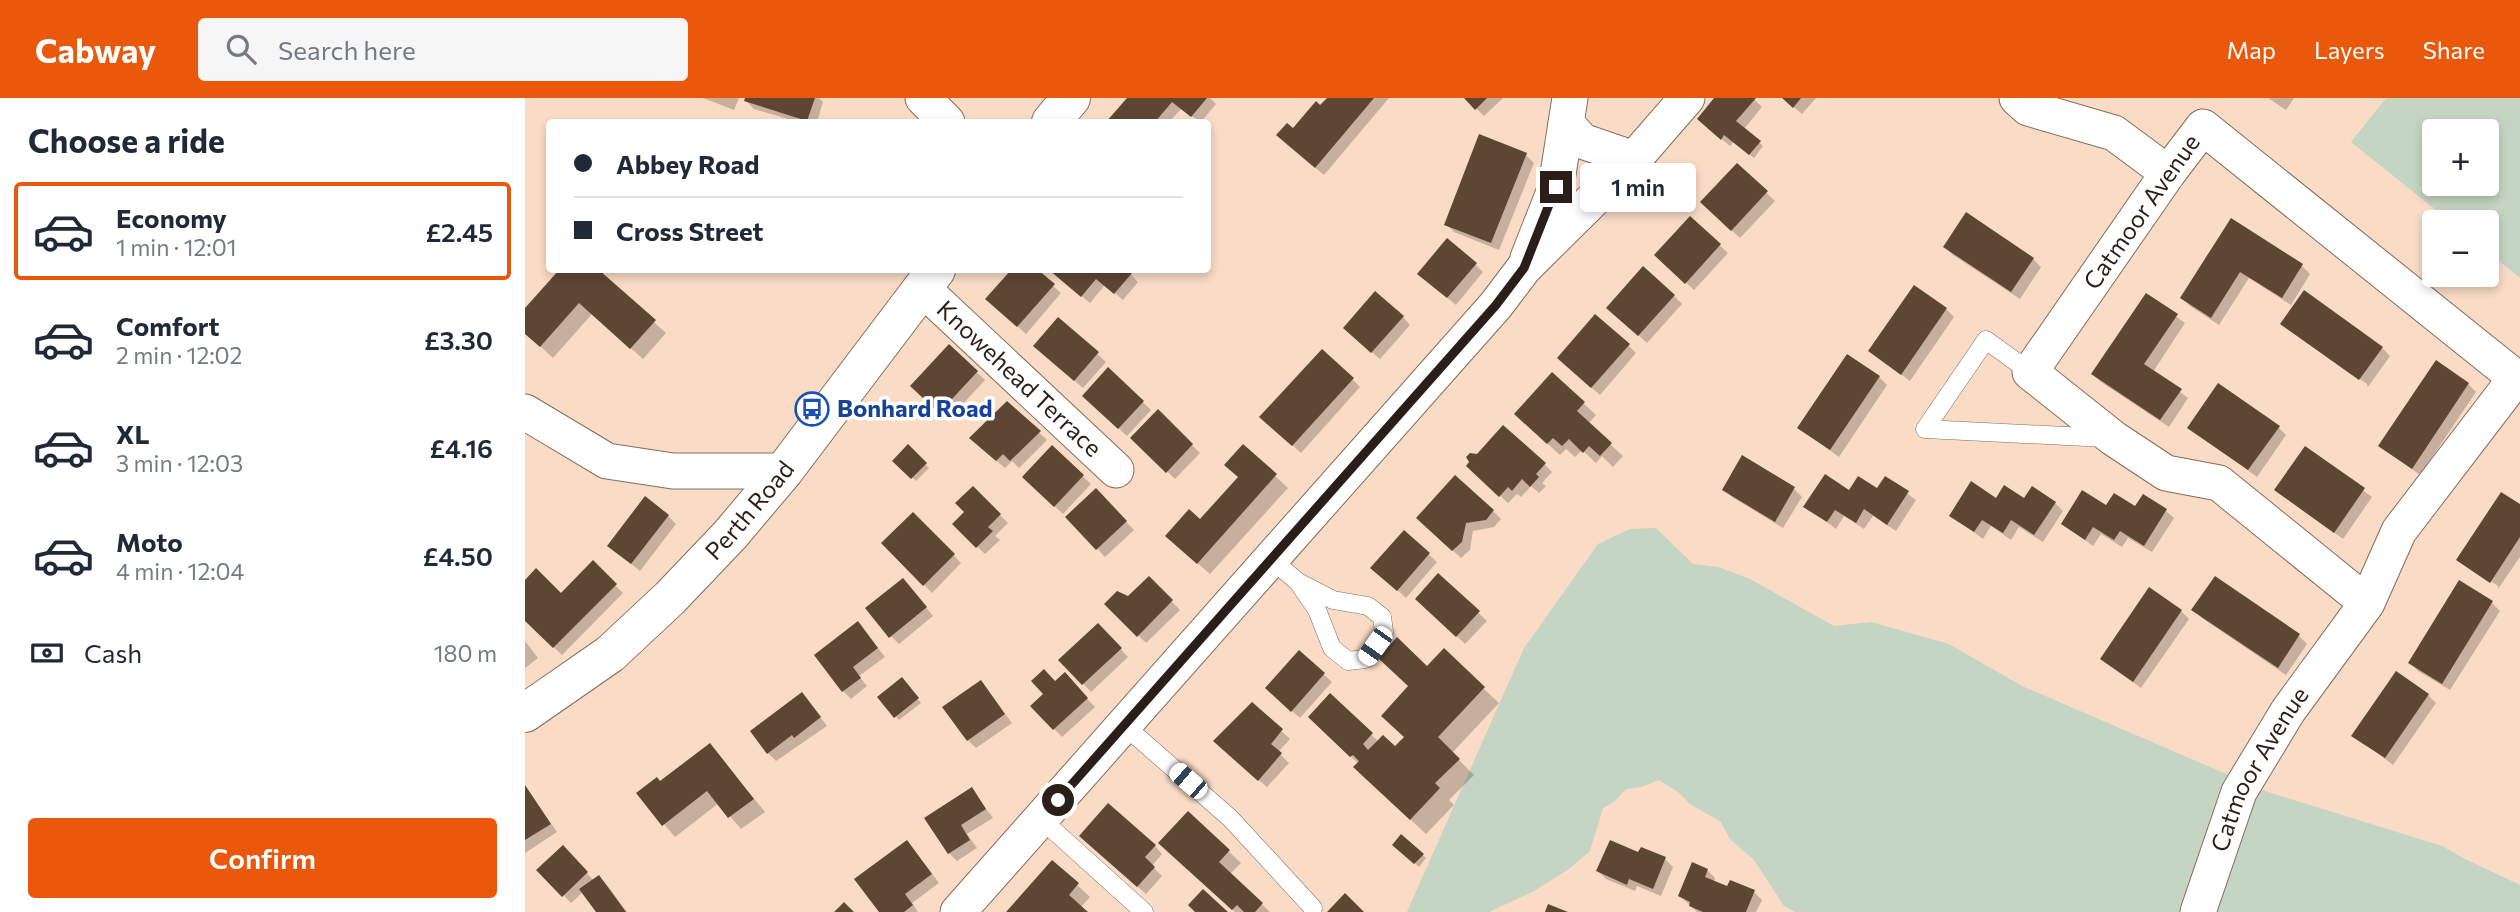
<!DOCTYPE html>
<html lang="en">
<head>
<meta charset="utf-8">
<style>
	body { margin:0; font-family:Commissioner,sans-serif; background:#f6f6f7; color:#1f2937; height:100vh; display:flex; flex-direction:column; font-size:26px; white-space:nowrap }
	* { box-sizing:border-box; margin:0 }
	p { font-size:23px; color:#747a83 }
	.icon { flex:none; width:38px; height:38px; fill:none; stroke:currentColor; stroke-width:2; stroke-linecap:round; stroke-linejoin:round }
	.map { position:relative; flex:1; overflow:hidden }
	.sheet { display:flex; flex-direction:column; background:#fff; width:525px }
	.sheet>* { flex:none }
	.banner { position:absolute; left:21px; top:21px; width:665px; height:154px; border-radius:7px; box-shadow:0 4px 10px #0003; display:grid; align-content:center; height:154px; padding:0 28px; background:#fff }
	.fabs { position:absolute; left:1897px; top:21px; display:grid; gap:14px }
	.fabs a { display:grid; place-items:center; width:77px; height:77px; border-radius:7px; background:#fff; box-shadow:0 4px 10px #0003; font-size:35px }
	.end { position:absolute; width:32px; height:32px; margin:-16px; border:9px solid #2a1f18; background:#fff; box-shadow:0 0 0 4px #fff }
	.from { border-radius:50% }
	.bubble { position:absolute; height:49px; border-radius:7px; background:#fff; box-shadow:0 4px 10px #0003; font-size:23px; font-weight:600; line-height:49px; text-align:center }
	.car { position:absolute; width:21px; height:42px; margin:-21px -10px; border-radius:9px; box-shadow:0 0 5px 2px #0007; background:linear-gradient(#fff 24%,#345 0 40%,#fff 0 76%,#345 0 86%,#fff 0) }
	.banner b { display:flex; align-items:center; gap:24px; height:66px; font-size:26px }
	.banner b+b { border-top:2px solid #e0e1e3 }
	.banner i { width:18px; height:18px; background:#1f2937 }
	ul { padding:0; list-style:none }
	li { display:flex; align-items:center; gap:21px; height:98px; margin:0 14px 10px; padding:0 14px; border:4px solid transparent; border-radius:7px }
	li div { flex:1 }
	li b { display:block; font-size:26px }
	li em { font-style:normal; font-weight:600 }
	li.on { border-color:#ea580c }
	li>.icon { width:63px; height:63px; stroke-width:1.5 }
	h2 { padding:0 28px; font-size:32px; line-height:84px }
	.pay { display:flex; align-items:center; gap:18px; height:77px; padding:0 28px; font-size:26px }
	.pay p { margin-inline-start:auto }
	.button { display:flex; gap:14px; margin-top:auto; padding:14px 28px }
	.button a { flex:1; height:80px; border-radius:7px; background:#ea580c; color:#fff; font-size:28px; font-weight:600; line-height:80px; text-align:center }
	header { display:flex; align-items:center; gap:42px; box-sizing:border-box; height:98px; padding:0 35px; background:#ea580c; color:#fff }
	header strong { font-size:33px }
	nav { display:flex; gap:38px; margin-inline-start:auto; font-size:24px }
	.search { width:490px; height:63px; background:#f6f6f7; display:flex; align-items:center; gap:18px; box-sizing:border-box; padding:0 24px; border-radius:7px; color:#747a83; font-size:26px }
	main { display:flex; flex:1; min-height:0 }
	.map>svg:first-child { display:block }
</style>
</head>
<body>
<header>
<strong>Cabway</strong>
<div class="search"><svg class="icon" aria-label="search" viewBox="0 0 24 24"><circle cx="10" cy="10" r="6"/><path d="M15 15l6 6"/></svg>Search here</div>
<nav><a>Map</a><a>Layers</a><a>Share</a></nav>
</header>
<main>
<section class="sheet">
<h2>Choose a ride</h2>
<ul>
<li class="on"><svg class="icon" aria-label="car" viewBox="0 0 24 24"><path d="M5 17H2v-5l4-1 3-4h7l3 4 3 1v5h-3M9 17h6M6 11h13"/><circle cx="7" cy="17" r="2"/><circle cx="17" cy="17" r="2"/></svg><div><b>Economy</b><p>1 min · 12:01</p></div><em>£2.45</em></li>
<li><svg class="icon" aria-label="car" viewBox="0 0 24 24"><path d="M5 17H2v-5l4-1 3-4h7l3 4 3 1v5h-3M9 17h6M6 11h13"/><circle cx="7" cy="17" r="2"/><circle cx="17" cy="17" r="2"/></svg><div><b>Comfort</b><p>2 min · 12:02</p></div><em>£3.30</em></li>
<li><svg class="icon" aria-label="car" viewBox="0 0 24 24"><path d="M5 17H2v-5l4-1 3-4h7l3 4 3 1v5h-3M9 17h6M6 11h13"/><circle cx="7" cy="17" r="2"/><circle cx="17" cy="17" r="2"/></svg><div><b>XL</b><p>3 min · 12:03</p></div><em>£4.16</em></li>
<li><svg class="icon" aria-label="car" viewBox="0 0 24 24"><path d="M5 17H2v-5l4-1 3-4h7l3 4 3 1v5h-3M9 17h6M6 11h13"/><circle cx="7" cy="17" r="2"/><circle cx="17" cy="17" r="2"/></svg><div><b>Moto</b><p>4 min · 12:04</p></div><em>£4.50</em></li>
</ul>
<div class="pay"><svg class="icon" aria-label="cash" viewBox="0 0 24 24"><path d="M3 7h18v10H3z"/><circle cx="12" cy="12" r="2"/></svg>Cash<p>180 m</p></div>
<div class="button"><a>Confirm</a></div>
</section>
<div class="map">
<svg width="1995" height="814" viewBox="0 0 1995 814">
	<rect width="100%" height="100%" fill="#f9dbc6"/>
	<path fill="#c4d5c3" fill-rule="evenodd" d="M1861,0H1995V180L1962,153V124H1926L1826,44ZM1909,33H1962V86H1909Z
		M1131,430L1168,466L1193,469L1225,481L1309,528L1346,524L1424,546L1497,588L1743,694L1917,748L1940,761L1995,787V814H1270L1259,808L1229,762L1205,741L1196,724L1165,706L1153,694L1134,682L1116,689L1101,691L1089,704L1078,710L1065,753L1044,771L1009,793L964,814H882L999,550L1073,446L1105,431Z"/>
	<path fill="#0003" d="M178,0H214L209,12Z
		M222,0H294L298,4L292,24H273L229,11L221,3Z
		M604,0H685L691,6L676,24L656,11L644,24H583Z
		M804,0H864L799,77L761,45L768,33Z
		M941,0H978L959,18Z
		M1191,0H1228L1237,9L1219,31L1238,48L1229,60L1209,44L1205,48L1182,29Z
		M1258,0H1291L1277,16Z
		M1743,0H1769L1761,12Z
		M1001,57L1009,65L974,152L929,134L921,126Z
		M1212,67L1250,103L1215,140L1185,112Z
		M1166,121L1203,155L1169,192L1132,157Z
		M1706,122L1777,168L1785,176L1766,207L1724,180L1694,227L1665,208L1657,200Z
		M1420,149L1508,161L1516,169L1495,201L1428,157Z
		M950,166L958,174L931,207L903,184Z
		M36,172H71L141,235L118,261L67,216L28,260L0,234V213Z
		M488,172H510L536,195L501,236L462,201Z
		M525,172H606L604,175L613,184L598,202L580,187L565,205Z
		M1622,197L1660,225L1628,274L1663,300L1644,329L1576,284L1568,276Z
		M1149,198L1157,206L1122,245L1092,218Z
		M1421,211L1429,219L1385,283L1345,253Z
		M878,219L885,227L855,261L828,238Z
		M534,221L581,264L558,290L518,255Z
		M1764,230L1857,250L1865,258L1843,289L1842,286Z
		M1103,247L1111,255L1075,297L1042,268Z
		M424,248L460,282L423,322L387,288Z
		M583,271L626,312L602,338L567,306Z
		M1027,276L1071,317L1063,326L1098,358L1088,369L1077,358L1071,365L1057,352L1050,359L1041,351L1035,357L1003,328Z
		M1354,279L1362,287L1314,359L1274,330Z
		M827,281L835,289L776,355L745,327Z
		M1943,286L1951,294L1895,377L1855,348Z
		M482,305L522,342L494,370L487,363L480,370L454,348Z
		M633,314L675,355L650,381L607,340Z
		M1664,329H1753L1761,337L1732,379Z
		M718,348L763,390L685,476L655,450L714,380Z
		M383,349L404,370L391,383L369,363Z
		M527,349L566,386L538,416L499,379Z
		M1781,350L1847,399L1818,441L1751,392Z
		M1218,360L1269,391L1277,399L1258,430L1207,399L1199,391Z
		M1019,366L1027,374L1017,385L1021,388L1014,395L1006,388L996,399L992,396L983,405L951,376Z
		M1361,380L1391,402L1371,433L1348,418L1339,431L1319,418L1311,431L1281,408L1325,394L1353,393Z
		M448,390L483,425L470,438L475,442L460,456L429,426L441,414Z
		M571,393L609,432L580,459L543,419Z
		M1472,402L1530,405L1538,413L1518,444L1494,429L1486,442L1466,428L1458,441L1426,417Z
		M1582,409L1641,413L1649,420L1627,454L1603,440L1597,449L1576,436L1568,448L1538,426Z
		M1995,409V459L1973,491V488L1940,466V468L1933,462Z
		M968,413L976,421L969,429L948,433L945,452L936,460L901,428Z
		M388,416L436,465L407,495L358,445Z
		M143,418L151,426L115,473L84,448Z
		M879,434L912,464L881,500L856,477Z
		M68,465L98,495L37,557L0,521V484L36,497Z
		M914,478L962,523L940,546L893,501Z
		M1690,480L1774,538L1782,546L1761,577L1677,520L1669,512Z
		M624,481L655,512L621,545L582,506L604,501Z
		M385,490L408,518L374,546L366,538Z
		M1967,505L1975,513L1925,592L1893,573L1885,565Z
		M1656,513L1664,521L1616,590L1577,561Z
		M573,527L603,559L566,594L536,562Z
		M340,534L360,559L334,578L342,588L326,601L318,593Z
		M0,543L13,560L0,570Z
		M774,554L807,584L775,620L750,598Z
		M903,570L958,590L974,605L927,655L949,677L924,702L929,707L901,736L846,684L834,666L800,634L805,598L854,644L870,651L881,640Z
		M539,577L570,609L537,639L507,608Z
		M380,585L396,605L374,622L355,599Z
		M456,585L487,625L451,650L443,642Z
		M1903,597L1911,605L1868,667L1829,637Z
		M284,604L302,628L251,663L243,655Z
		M727,606L765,641L753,654L764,665L742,689L698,651Z
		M185,647L240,714L216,731L194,705L150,739L113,695L136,685Z
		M0,688L32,734L0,755Z
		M446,691L468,720L442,736L452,750L432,763L424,755Z
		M663,715L716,765L705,776L745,814H710L647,756Z
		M877,738L901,760L894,769L869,746Z
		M564,746L630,748L637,756L627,768L637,778L621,796Z
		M38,749L69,783L74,779L82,787L102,814H72L58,794L46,805L14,772Z
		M389,752L414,785L387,805L393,814H356Z
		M1114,756L1140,761L1148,769L1136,798L1112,788L1110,793L1081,781L1073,773Z
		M527,764L565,799L555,810L483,814Z
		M1182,772L1190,780L1189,784L1203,791L1229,794L1237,802L1231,814H1172L1155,798Z"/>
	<path fill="#5d4733" d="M220,0H290L282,23L219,3Z
		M602,0H682L666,19L647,4L630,24H581Z
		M802,0H849L790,70L751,37L762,25L768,30L791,3L795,7Z
		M939,0H962L950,12Z
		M1189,0H1231L1211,23L1236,43L1224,57L1199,37L1196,42L1172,21Z
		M1257,0H1276L1268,10Z
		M954,36L1002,55L966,145L919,127Z
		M1212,65L1243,93L1206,133L1175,104Z
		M1441,114L1509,160L1486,194L1418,149Z
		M1165,118L1196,146L1160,186L1129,157Z
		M1706,120L1778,166L1757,200L1715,174L1686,220L1655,200Z
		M922,140L952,165L922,200L892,176Z
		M1118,168L1150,197L1113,238L1081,210Z
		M34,172H74L131,222L105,251L54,205L15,249L0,236V210Z
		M486,172H513L530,186L492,229L460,201Z
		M524,172H603L607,175L589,196L571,181L556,199Z
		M1389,187L1422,210L1376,277L1343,253Z
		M1779,192L1858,249L1834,282L1755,226Z
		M850,193L879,218L846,255L818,230Z
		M1621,195L1653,216L1619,266L1657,291L1635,322L1566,276Z
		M1070,216L1105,246L1066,290L1032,260Z
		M533,219L574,254L549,283L508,248Z
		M424,246L453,273L414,315L385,288Z
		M797,251L829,280L767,348L734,319Z
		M1322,256L1355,278L1305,352L1272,330Z
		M1911,262L1944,285L1887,371L1853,348Z
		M583,269L619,303L593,331L557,298Z
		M1027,274L1060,304L1052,313L1087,345L1075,358L1064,348L1058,355L1044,341L1037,348L1028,340L1022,346L989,316Z
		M1693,285L1755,328L1723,372L1662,330Z
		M482,303L516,333L485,363L478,356L471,363L444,340Z
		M633,311L668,346L641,375L605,340Z
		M978,327L1021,365L1011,376L1014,379L1005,389L997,381L987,393L983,389L974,399L941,368L944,364L941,359L945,355L952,356Z
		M383,346L402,365L386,381L367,363Z
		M718,346L752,376L672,466L640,438L664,411L675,421L713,379L699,367Z
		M527,347L559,377L529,409L497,379Z
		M1780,348L1840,390L1809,435L1749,392Z
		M1217,357L1270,389L1250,424L1197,392Z
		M1300,376L1324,392L1333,378L1352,390L1360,378L1384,393L1362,427L1339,411L1331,425L1310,412L1302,424L1278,409Z
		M930,377L969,412L961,422L941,425L937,444L927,453L891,420Z
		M1446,383L1471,400L1479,387L1499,400L1507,388L1531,404L1509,437L1486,422L1478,435L1457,422L1449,434L1424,418Z
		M448,388L476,416L463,429L468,433L451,450L427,426L439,414L430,405Z
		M571,390L602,423L571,452L540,419Z
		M1557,392L1581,407L1589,395L1610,408L1618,396L1642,411L1619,448L1595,433L1589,442L1568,429L1560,442L1536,426Z
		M1976,394L1995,406V439L1965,485L1931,462Z
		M120,398L144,417L106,466L82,448Z
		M388,414L430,456L398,488L356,445Z
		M879,432L905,455L872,493L845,470Z
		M68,462L92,486L28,550L0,523V482L11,470L36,495Z
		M913,475L955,513L931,539L890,501Z
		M624,478L648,502L612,539L579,506L592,493L603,498Z
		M1690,478L1775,536L1753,570L1666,512Z
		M378,480L402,509L364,540L340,510Z
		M1934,482L1968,503L1917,586L1883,565Z
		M1624,489L1657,512L1608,584L1575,561Z
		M333,523L353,550L328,569L336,580L317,594L289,557Z
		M573,525L597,550L557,587L533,562Z
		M872,539L902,568L919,550L960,589L913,639L935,661L910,685L915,690L885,722L828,669L834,663L828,657L825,659L783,619L805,595L848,635L838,646L843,652L858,637L870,648L879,639L856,618L883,588L853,560Z
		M774,552L800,575L766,614L740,590Z
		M519,571L530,583L540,574L563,600L528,632L505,608L518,596L506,583Z
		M1871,573L1904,596L1860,660L1826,638Z
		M377,579L394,600L369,620L352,599Z
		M456,582L480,616L442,643L417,609Z
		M277,594L296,619L269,640L267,637L242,656L225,633Z
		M727,604L758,631L746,646L757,655L733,683L688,643Z
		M185,645L229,701L203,720L182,693L137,728L111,695L132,679L135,683Z
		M0,687L26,726L0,742Z
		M447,689L461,711L436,727L445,742L423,756L399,720Z
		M583,705L631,747L620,759L630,769L612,789L554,738Z
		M663,713L705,752L694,764L738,805L730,814H719L712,807L707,812L633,745Z
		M876,736L899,756L889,766L867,747Z
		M382,742L407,776L380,796L388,807L379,814H354L329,781Z
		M1085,742L1113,754L1116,749L1141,759L1128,791L1104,781L1102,787L1071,773Z
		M38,747L63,774L37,799L11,772Z
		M527,762L554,785L544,797L563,814H481Z
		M1167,764L1183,771L1180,779L1202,788L1205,782L1230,792L1221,814H1178L1164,808L1165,804L1153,798Z
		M74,777L101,814H71L54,791Z
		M678,791L703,814H670L663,807Z
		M820,795L839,814H802Z
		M319,804L329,814H309Z
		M1023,806L1043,814H1020Z"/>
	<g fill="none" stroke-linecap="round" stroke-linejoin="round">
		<defs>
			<path id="lane" d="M1505,274L1461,242L1400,331L1581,340
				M746,461L773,484L808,502L843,508L857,519L859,534L840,561L823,563L807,550L792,512L773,484
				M600,628L705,720L788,810
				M516,721L619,814"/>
			<g id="street">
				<path d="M398,0L422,24"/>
				<path d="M1492,0L1503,10L1589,35L1643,75"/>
				<path d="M1041,25L1057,43L1109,61"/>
				<path d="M1003,160L1031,89L1045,0"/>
				<path id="s1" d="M397,190L591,372"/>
				<path d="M0,314L82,363L148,373H259"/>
				<path d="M433,814L971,207L999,170L1109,61L1162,0"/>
				<path id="s2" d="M1673,814L1714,694L1763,613L1842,505L1874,433L1991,280L1678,29L1643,75L1505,274L1588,340L1641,375L1694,385L1842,505"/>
			</g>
			<g id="primary">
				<path d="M526,24L546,0"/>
				<path id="s3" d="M0,615L85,556L145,500L205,437L259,373L411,172"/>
			</g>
		</defs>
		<use href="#lane" stroke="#866c59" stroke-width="19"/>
		<use href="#street" stroke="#866c59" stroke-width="37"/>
		<use href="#primary" stroke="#866c59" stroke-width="40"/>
		<use href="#lane" stroke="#fff" stroke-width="18"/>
		<use href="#street" stroke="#fff" stroke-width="35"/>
		<use href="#primary" stroke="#fff" stroke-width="38"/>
	</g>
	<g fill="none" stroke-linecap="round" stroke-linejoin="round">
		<path stroke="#2a1f18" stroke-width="9" d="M533,702L971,207L999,170L1031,89"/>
	</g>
	<defs>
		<symbol id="bus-ring" viewBox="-11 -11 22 22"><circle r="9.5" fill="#fff" stroke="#1a4fb4" stroke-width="1.5"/><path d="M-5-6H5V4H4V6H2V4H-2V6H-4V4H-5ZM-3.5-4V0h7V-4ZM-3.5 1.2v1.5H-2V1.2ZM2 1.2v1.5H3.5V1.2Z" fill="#1a4fb4"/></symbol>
	</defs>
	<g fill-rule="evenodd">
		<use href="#bus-ring" x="268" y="292" width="38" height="38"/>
	</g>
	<g text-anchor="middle" stroke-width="7" stroke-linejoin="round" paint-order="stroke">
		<g font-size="24" fill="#2a1f18" stroke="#fff">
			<text transform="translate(1617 114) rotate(-55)" y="8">Catmoor Avenue</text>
			<text dy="8" stroke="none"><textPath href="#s1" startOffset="133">Knowehead Terrace</textPath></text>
			<text dy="8" stroke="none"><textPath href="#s3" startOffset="304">Perth Road</textPath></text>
			<text dy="8" stroke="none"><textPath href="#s2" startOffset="156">Catmoor Avenue</textPath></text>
		</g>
		<g font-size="24" font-weight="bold" fill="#164399" stroke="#fff" text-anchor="start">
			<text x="312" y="319">Bonhard Road</text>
		</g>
	</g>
</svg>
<div class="fabs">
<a>+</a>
<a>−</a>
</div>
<i class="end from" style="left:533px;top:702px"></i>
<i class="end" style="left:1031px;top:89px"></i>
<div class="bubble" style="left:1055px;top:65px;width:116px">1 min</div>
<i class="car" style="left:850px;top:548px;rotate:215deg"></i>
<i class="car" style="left:663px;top:683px;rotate:311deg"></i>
<div class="banner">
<b><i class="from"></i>Abbey Road</b>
<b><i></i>Cross Street</b>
</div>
</div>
</main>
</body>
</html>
